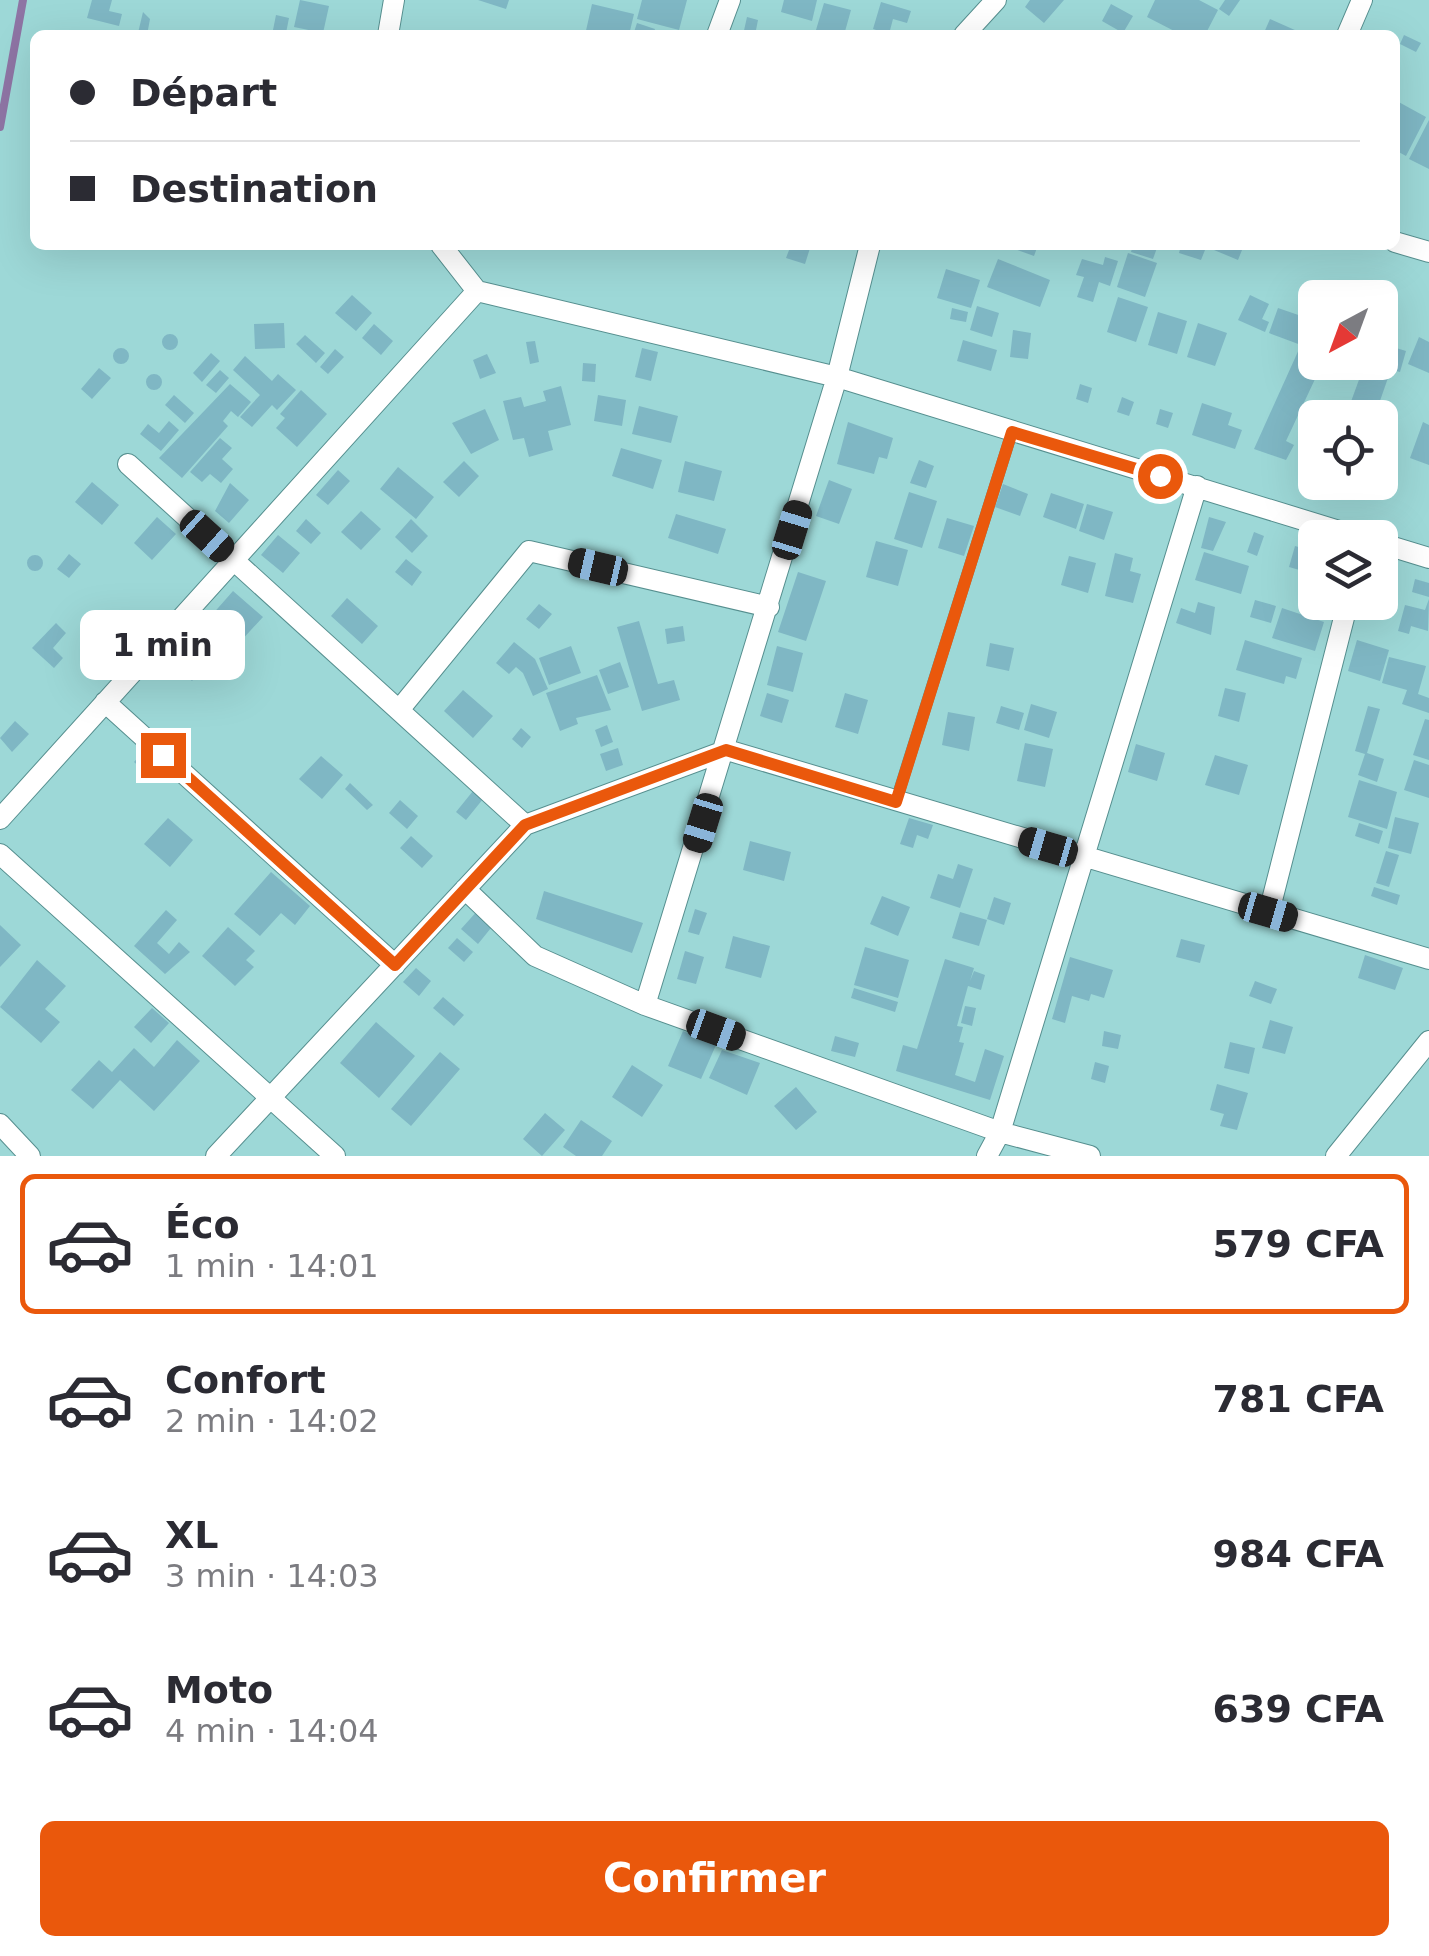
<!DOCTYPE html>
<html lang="fr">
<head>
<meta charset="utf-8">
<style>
	body { margin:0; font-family:"DejaVu Sans",sans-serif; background:#f2f2f3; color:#2b2b33; height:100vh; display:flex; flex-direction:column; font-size:38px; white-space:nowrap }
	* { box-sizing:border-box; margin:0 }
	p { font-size:32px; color:#7c7c81 }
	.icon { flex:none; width:55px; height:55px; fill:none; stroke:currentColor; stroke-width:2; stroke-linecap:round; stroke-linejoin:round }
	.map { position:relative; height:1156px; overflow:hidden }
	.panel { display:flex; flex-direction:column; background:#fff; flex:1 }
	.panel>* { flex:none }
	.banner { position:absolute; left:30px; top:30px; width:1370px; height:220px; border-radius:15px; box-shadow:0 10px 40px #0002; display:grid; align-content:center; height:220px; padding:0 40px; background:#fff }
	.needle { width:65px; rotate:221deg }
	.fabs { position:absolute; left:1298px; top:280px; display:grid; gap:20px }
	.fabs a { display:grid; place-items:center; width:100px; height:100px; border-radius:15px; background:#fff; box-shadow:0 10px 40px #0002; font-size:50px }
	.end { position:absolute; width:45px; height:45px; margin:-22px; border:12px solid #ea580c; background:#fff; box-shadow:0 0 0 5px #fff }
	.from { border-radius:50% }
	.bubble { position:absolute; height:70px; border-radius:15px; background:#fff; box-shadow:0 10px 40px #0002; font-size:32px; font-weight:700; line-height:70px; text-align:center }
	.car { position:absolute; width:30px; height:60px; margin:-30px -15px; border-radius:12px; box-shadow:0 0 8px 2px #0007; background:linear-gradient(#222 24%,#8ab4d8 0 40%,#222 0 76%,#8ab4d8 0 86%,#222 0) }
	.banner b { display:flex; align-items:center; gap:35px; height:95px; font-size:38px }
	.banner b+b { border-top:2px solid #e1e1e2 }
	.banner i { width:25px; height:25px; background:#2b2b33 }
	ul { padding:18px 0 0; list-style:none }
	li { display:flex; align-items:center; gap:30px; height:140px; margin:0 20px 15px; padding:0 20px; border:5px solid transparent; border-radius:15px }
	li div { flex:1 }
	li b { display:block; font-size:38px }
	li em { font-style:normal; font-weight:700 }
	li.selected { border-color:#ea580c }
	li>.icon { width:90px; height:90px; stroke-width:1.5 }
	.action { display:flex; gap:20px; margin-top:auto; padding:20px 40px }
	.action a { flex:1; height:115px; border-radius:15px; background:#ea580c; color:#fff; font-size:40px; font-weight:700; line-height:115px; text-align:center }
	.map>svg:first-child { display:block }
</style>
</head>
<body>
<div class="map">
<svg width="1429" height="1156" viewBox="0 0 1429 1156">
	<rect width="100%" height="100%" fill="#9dd8d7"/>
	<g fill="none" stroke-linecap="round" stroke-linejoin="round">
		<path stroke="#8e74a4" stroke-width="8" d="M0,127L23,0"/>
	</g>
	<path fill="#7fb7c4" d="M92,0H112L109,11L122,14L119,26L87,18Z
		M300,0L329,6L323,33L294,27Z
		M478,0H509L506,9Z
		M642,0H687L679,30L637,19Z
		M784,0H817L812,21L781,12Z
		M1030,0H1064L1044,23L1025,7Z
		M1155,0H1199L1218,10L1205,35H1182L1147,17Z
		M1225,0H1240L1229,16L1219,9Z
		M881,2L911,11L907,23L893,19L889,34L873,29Z
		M824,3L851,10L844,35L816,30Z
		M592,4L634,14L629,35H585Z
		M1111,4L1133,16L1123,33L1102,21Z
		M143,12L150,19L147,35L138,33Z
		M276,15L289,18L286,33L273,30Z
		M747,17L758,20L755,35H743Z
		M1270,19L1306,35H1263Z
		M637,23L655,29L653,35H633Z
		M1404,35L1421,43L1416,52L1400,44Z
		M1395,100L1426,117L1406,156L1395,150Z
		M1429,120V169L1409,159Z
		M791,245H811L805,264L786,258Z
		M1004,245H1038L1034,256Z
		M1133,245H1158L1153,259L1131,252Z
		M1181,245L1205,250L1201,260L1179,253Z
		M1202,245H1244L1238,260Z
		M1128,253L1157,263L1145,297L1117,287Z
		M1105,257L1118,261L1110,286L1099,282L1093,302L1077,297L1084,277L1076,275L1082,259L1103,265Z
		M998,259L1050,280L1040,307L987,287Z
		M946,269L980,280L971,308L937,298Z
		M352,295L372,313L356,331L335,313Z
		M1250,295L1269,304L1262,319L1269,322L1265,332L1238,320Z
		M1118,297L1148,307L1136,342L1107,332Z
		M977,306L999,313L992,337L970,330Z
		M952,308L968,312L966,322L950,319Z
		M1278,308L1310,319L1301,345L1269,333Z
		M1158,312L1187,321L1177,354L1148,345Z
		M284,323L285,348L255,349L254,324Z
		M1198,323L1227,333L1215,366L1187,357Z
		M374,324L393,341L381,355L362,338Z
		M1013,330L1031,333L1028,359L1010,357Z
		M162 342a8 8 0 1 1 16 0a8 8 0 1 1-16 0Z
		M305,335L325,353L316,363L296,344Z
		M1419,337L1429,342V373L1408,364Z
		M963,340L997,350L991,371L957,361Z
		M535,341L539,362L530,364L526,342Z
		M1380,343L1406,351L1400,372L1370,364L1380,362Z
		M1300,347L1315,353V362H1323L1286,441L1294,445L1286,460L1254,449Z
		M642,348L658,352L651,381L635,377Z
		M113 356a8 8 0 1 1 16 0a8 8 0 1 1-16 0Z
		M335,349L344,357L328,374L320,367Z
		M211,353L220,361L202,382L193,373Z
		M487,354L496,373L480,379L473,360Z
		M245,356L272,381L278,374L296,390L277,410L272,405L252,427L240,417L260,395L233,370Z
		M583,363L596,364L595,382L582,381Z
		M1364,366L1389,375L1374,418H1345Z
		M99,368L111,378L92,399L81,389Z
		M220,370L229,378L216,393L206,385Z
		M146 382a8 8 0 1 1 16 0a8 8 0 1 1-16 0Z
		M230,384L251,402L238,417L231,411L223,421L228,426L182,478L159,458Z
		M1080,384L1092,388L1088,403L1076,399Z
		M561,386L571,425L548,431L553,450L529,457L524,438L513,440L503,401L521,397L524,407L546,401L543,391Z
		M301,390L327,414L297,447L276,428L285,418L280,414Z
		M174,395L194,413L185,423L165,405Z
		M598,395L626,400L622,426L594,421Z
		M1122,397L1134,402L1129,416L1117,412Z
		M1202,403L1232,413L1228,425L1242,430L1235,449L1192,435Z
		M639,406L678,416L671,443L632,434Z
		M485,409L499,440L471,454L452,423Z
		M1160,409L1173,413L1168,428L1156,424Z
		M169,421L179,430L161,451L140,434L148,424L159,433Z
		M848,422L893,438L887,459L879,457L874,474L837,464Z
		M1423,422L1429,425V465L1410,458Z
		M220,438L232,448L222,459L233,469L221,483L210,474L202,482L190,472Z
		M621,448L662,460L653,489L612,476Z
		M919,460L934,466L926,488L910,483Z
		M464,461L479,476L459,497L443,482Z
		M685,461L722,471L714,501L678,492Z
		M398,467L434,497L416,519L380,489Z
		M338,470L350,481L328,505L316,495Z
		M829,480L852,489L839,524L816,516Z
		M92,482L119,505L102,525L75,502Z
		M230,483L249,500L229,523L215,511Z
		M1003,484L1028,494L1020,516L995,507Z
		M909,492L937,501L922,548L894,539Z
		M1051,493L1084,504L1076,529L1043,517Z
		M1087,504L1113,512L1104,540L1079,531Z
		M361,511L381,529L361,550L341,532Z
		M676,514L726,529L718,554L668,538Z
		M157,517L176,534L152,560L134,543Z
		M1209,517L1226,522L1213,551L1201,548Z
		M947,518L974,526L964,556L938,548Z
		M306,519L321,533L311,544L296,531Z
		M411,519L428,536L412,553L395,537Z
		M1254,532L1264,536L1257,556L1247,552Z
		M278,535L300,553L283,573L261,555Z
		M876,541L908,550L898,586L866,577Z
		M1295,546L1309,550L1303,571L1289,567Z
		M1204,552L1249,566L1241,594L1195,580Z
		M1115,553L1133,558L1130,571L1141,574L1133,603L1105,596Z
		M69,554L81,564L69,578L57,569Z
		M27 563a8 8 0 1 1 16 0a8 8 0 1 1-16 0Z
		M1069,556L1096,563L1088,593L1061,585Z
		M406,559L422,572L412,586L395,572Z
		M798,572L826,581L806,641L778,632Z
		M1415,579L1429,583V597L1412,592Z
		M233,591L263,617L239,643L211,616Z
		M347,598L378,626L362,644L331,616Z
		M1429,599L1428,631L1411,626L1409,634L1398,631L1405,605L1425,610Z
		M1255,600L1276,606L1271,623L1250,617Z
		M1198,602L1215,607L1211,635L1176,623L1181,608L1195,613Z
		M539,604L552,614L539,629L526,619Z
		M1282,608L1324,622L1315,651L1272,638Z
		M639,621L658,684L674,680L680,700L642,711L617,627Z
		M56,623L66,633L53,648L63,658L54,668L32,648Z
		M683,626L685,641L667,644L665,629Z
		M189,636L214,658L192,681L168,659Z
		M1245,640L1302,658L1296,679L1286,676L1284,684L1236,670Z
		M1357,640L1389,650L1380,681L1348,671Z
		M514,642L535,659L548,689L533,696L523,673L516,667L509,674L496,663Z
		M990,643L1014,648L1009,671L986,666Z
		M571,646L581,673L549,685L539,658Z
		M777,646L803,653L793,692L767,685Z
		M1389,657L1426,666L1418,694L1429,698V713L1402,704L1407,690L1382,683Z
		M620,662L629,687L608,694L599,670Z
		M597,675L611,710L576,718L578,724L560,731L546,693Z
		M1225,688L1246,693L1239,722L1218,716Z
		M463,690L493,716L473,738L444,711Z
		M767,693L789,700L782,723L760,716Z
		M845,693L868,700L858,734L835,727Z
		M1031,704L1057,712L1049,738L1024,730Z
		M1001,706L1024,713L1019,730L996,723Z
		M1368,706L1380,709L1367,753L1384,759L1377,782L1358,775L1365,754L1355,751Z
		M948,712L975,717L969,751L942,745Z
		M1425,719L1429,720V760L1413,755Z
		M15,721L29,734L12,752L0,738Z
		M607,725L613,742L601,747L595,730Z
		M521,728L531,737L522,748L512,739Z
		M1025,743L1053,749L1045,787L1017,781Z
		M1136,744L1165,753L1157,781L1128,772Z
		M618,748L623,765L606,771L600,754Z
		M145,750L155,761L145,772L134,762Z
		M1215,755L1248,765L1239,795L1205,785Z
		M321,756L343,775L322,799L299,779Z
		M1414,760L1429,765V798L1404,790Z
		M1359,780L1397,792L1387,829L1348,817Z
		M350,783L373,805L367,810L345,789Z
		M473,791L483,799L466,820L456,812Z
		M400,800L418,816L407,829L389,813Z
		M1395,817L1419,823L1411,854L1388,848Z
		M168,818L193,840L170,867L144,844Z
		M909,818L933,825L928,839L917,835L913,848L900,844Z
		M1359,823L1383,831L1379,844L1355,836Z
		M411,836L433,856L422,868L400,848Z
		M750,841L791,852L784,881L743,870Z
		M1386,851L1399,855L1389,887L1376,883Z
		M958,864L973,869L960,908L930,898L938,874L953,879Z
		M271,872L310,906L295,925L281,913L260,936L234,914Z
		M1374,887L1400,895L1397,905L1371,896Z
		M544,891L643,923L632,953L536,919Z
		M882,896L910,907L898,936L870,924Z
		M994,897L1011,903L1004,925L987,919Z
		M479,909L495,923L478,944L461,929Z
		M695,909L707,913L699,935L688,932Z
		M166,910L177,920L157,943L169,954L179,942L190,952L165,974L134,946Z
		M960,912L987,920L979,946L952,938Z
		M0,925L21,945L0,967Z
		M228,927L255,951L246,960L254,967L235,986L202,956Z
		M733,936L770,946L761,978L725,968Z
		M457,938L473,952L464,962L448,948Z
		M1181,939L1205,945L1200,963L1176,957Z
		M865,947L909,960L898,998L854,985Z
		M685,951L704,957L696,984L677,979Z
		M1365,955L1403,968L1395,990L1358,978Z
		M1070,957L1113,970L1104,998L1091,994L1089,1001L1072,996L1065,1023L1052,1019Z
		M945,959L974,968L970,981L974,971L985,975L981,990L968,986L957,1026L963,1027L959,1042L964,1043L955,1075L975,1082L985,1049L1004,1056L990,1100L896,1071L903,1045L917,1049Z
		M37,960L66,986L45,1009L60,1022L41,1043L0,1007Z
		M416,968L431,981L419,996L403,982Z
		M1255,981L1277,989L1271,1004L1249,996Z
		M854,988L898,1002L895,1012L851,998Z
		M443,997L464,1015L454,1026L433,1008Z
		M965,1006L976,1008L972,1026L961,1023Z
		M152,1008L169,1023L151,1043L134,1027Z
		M1270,1020L1293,1027L1285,1054L1262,1048Z
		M376,1022L415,1056L379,1098L340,1063Z
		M683,1031L716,1045L701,1079L668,1066Z
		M1104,1031L1121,1035L1118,1049L1102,1046Z
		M835,1036L859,1043L855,1057L831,1051Z
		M177,1040L200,1061L154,1111L120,1080L93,1109L71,1090L99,1060L112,1072L134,1048L154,1067Z
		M1230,1042L1255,1048L1249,1074L1224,1068Z
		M722,1050L760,1063L747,1095L709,1078Z
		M440,1052L460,1069L411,1126L391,1109Z
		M1095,1062L1109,1066L1105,1083L1091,1079Z
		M632,1065L663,1085L642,1117L612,1097Z
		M1217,1084L1248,1093L1237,1130L1220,1126L1224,1114L1210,1110Z
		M796,1087L817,1112L796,1130L774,1106Z
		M545,1113L565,1130L542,1156L523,1139Z
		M581,1120L612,1141L602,1156H576L563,1147Z"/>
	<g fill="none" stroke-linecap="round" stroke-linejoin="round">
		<defs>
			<path id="lane" d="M896,801L1012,432"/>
			<path id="street" d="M388,35L394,0
				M717,35L730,0
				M964,35L996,0
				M1347,35L1362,0
				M1395,242L1429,252
				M441,245L477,291L837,377L1362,538
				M128,464L525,825
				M1380,543L1429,558
				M105,702L395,965
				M399,710L529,551L769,607
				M0,819L477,291
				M0,854L335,1156
				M465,889L535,956L645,1005L1000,1132L1090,1156
				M1269,912L1348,602
				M645,1005L837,377L870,245
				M0,1124L30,1156
				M216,1156L525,825L727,750L1429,959
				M987,1156L1000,1132L1197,486
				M1336,1156L1429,1041"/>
		</defs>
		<use href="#lane" stroke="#568f8f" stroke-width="12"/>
		<use href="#street" stroke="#568f8f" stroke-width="22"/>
		<use href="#lane" stroke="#fff" stroke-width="10"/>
		<use href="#street" stroke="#fff" stroke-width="20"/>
	</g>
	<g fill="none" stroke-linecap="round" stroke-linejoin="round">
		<path stroke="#ea580c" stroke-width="12" d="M163,755L395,965L525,825L726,750L896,802L1012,432L1160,476"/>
	</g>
</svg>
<div class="fabs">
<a><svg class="needle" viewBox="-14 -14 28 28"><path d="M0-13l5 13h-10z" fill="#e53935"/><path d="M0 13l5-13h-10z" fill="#7c7c81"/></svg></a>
<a><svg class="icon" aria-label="locate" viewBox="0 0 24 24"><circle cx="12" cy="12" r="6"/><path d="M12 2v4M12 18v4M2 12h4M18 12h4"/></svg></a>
<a><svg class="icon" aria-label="layers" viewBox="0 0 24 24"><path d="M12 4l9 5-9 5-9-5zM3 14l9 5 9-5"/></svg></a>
</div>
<i class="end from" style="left:1160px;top:476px"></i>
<i class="end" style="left:163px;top:755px"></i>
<div class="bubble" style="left:80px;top:610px;width:165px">1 min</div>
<i class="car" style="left:792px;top:530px;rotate:17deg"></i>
<i class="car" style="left:207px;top:536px;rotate:132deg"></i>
<i class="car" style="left:598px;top:567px;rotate:283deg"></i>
<i class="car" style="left:703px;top:823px;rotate:197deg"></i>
<i class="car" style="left:1048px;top:847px;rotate:286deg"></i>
<i class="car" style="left:1268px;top:912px;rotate:106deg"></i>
<i class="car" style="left:716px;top:1030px;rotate:110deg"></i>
<div class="banner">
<b><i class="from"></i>Départ</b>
<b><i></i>Destination</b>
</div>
</div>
<section class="panel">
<ul>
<li class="selected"><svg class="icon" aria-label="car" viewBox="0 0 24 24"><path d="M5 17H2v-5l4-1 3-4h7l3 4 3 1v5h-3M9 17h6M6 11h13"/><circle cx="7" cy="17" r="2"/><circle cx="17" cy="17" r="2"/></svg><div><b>Éco</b><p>1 min · 14:01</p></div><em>579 CFA</em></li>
<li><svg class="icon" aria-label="car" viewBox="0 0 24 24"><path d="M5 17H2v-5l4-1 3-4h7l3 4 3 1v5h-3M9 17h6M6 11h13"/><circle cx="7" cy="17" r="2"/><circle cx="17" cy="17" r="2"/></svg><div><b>Confort</b><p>2 min · 14:02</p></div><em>781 CFA</em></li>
<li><svg class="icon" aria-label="car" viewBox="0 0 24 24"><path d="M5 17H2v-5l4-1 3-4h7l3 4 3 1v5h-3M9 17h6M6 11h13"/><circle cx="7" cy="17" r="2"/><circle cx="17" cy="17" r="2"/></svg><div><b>XL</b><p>3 min · 14:03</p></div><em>984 CFA</em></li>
<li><svg class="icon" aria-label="car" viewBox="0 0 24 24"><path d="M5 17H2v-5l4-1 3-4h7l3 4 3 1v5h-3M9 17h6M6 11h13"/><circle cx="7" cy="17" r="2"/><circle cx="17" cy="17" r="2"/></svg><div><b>Moto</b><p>4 min · 14:04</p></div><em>639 CFA</em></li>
</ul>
<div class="action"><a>Confirmer</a></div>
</section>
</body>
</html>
